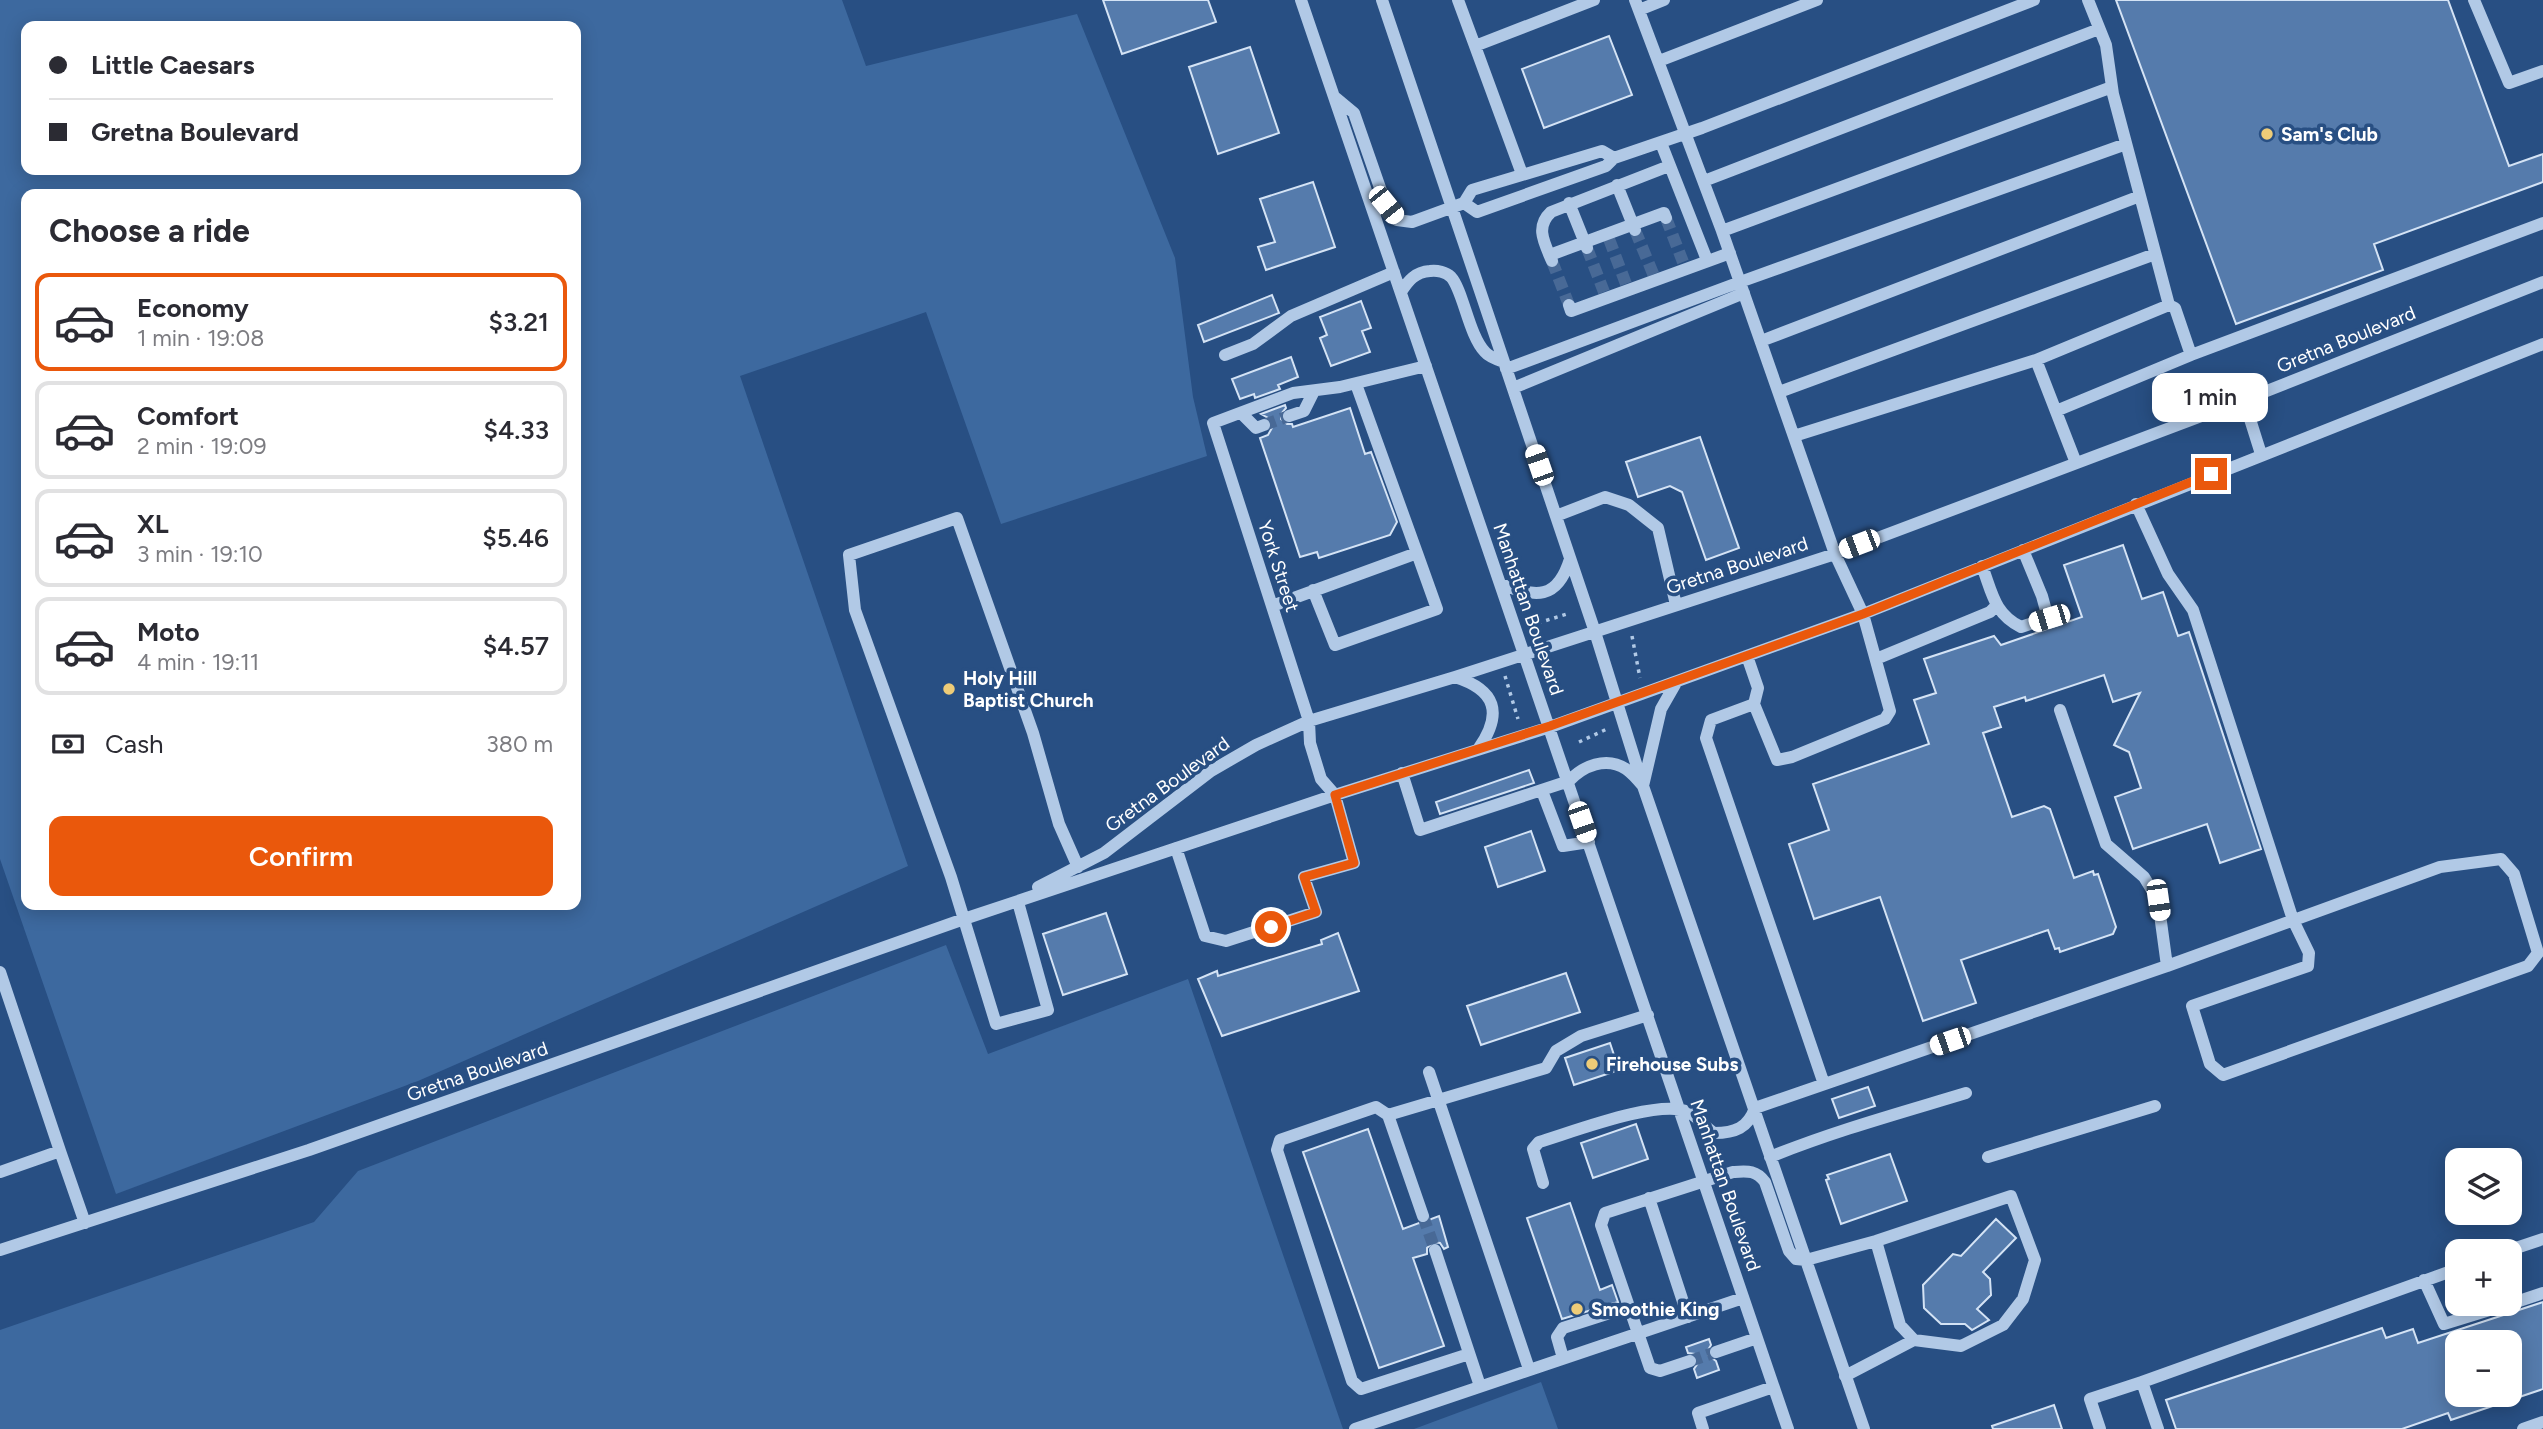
<!DOCTYPE html>
<html lang="en">
<head>
<meta charset="utf-8">
<style>
	body { margin:0; font-family:Figtree,sans-serif; background:#f2f2f3; color:#2b2b33; height:100vh; display:flex; flex-direction:column; font-size:26px; white-space:nowrap }
	* { box-sizing:border-box; margin:0 }
	p { font-size:23px; color:#7c7c81 }
	.icon { flex:none; width:38px; height:38px; fill:none; stroke:currentColor; stroke-width:2; stroke-linecap:round; stroke-linejoin:round }
	.map { position:relative; flex:1; overflow:hidden }
	.panel { position:absolute; left:21px; top:189px; width:560px; height:721px; display:flex; flex-direction:column; background:#fff; border-radius:14px; box-shadow:0 4px 18px #0003 }
	.panel>* { flex:none }
	.guide { position:absolute; left:21px; top:21px; width:560px; height:154px; border-radius:14px; box-shadow:0 4px 18px #0003; display:grid; align-content:center; height:154px; padding:0 28px; background:#fff }
	.tools { position:absolute; left:2445px; top:1148px; display:grid; gap:14px }
	.tools a { display:grid; place-items:center; width:77px; height:77px; border-radius:14px; background:#fff; box-shadow:0 4px 18px #0003; font-size:35px }
	.end { position:absolute; width:32px; height:32px; margin:-16px; border:9px solid #ea580c; background:#fff; box-shadow:0 0 0 4px #fff }
	.from { border-radius:50% }
	.bubble { position:absolute; height:49px; border-radius:14px; background:#fff; box-shadow:0 4px 18px #0003; font-size:23px; font-weight:600; line-height:49px; text-align:center }
	.car { position:absolute; width:21px; height:42px; margin:-21px -10px; border-radius:9px; box-shadow:0 0 5px 2px #0007; background:linear-gradient(#fff 24%,#345 0 40%,#fff 0 76%,#345 0 86%,#fff 0) }
	.guide b { display:flex; align-items:center; gap:24px; height:66px; font-size:26px }
	.guide b+b { border-top:2px solid #e1e1e2 }
	.guide i { width:18px; height:18px; background:#2b2b33 }
	ul { padding:0; list-style:none }
	li { display:flex; align-items:center; gap:21px; height:98px; margin:0 14px 10px; padding:0 14px; border:4px solid #e1e1e2; border-radius:14px }
	li div { flex:1 }
	li b { display:block; font-size:26px }
	li em { font-style:normal; font-weight:600 }
	li.active { border-color:#ea580c }
	li>.icon { width:63px; height:63px; stroke-width:1.5 }
	h2 { padding:0 28px; font-size:32px; line-height:84px }
	.pay { display:flex; align-items:center; gap:18px; height:77px; padding:0 28px; font-size:26px }
	.pay p { margin-inline-start:auto }
	.button { display:flex; gap:14px; margin-top:auto; padding:14px 28px }
	.button a { flex:1; height:80px; border-radius:14px; background:#ea580c; color:#fff; font-size:28px; font-weight:600; line-height:80px; text-align:center }
	.map>svg:first-child { display:block }
</style>
</head>
<body>
<div class="map">
<svg width="2543" height="1429" viewBox="0 0 2543 1429">
	<rect width="100%" height="100%" fill="#284f83"/>
	<path fill="#3d699f" fill-rule="evenodd" d="M0,0H842L866,66L1077,14L1175,258L1193,397L1207,456L1001,524L926,312L740,376L908,866L418,1081L116,1194L0,859ZM26,26H576V170H26ZM26,194H576V905H26Z
		M946,945L988,1054L1188,979L1343,1429H0V1330L314,1222L358,1171Z
		M1541,1382L1558,1429H1414Z"/>
	<path fill="#557bac" stroke="#d4e3f5" stroke-width="2" fill-rule="evenodd" d="M1103,0H1208L1216,22L1122,54Z
		M2116,0H2448L2509,166L2543,154V182L2374,244L2383,270L2236,324Z
		M1609,36L1632,95L1544,128L1522,69Z
		M1250,47L1279,133L1218,154L1189,67Z
		M1313,182L1335,247L1266,270L1258,247L1275,242L1260,199Z
		M1272,295L1279,313L1204,342L1198,325Z
		M1361,301L1371,328L1362,331L1370,352L1331,366L1320,338L1327,335L1320,317Z
		M1291,357L1298,377L1278,385L1280,389L1255,398L1254,394L1240,399L1232,379Z
		M1285,405L1286,408L1281,414V419L1287,424H1292L1293,427L1350,408L1365,454L1371,452L1397,522L1390,535L1319,558L1317,552L1300,557L1260,438L1268,435L1273,426L1270,419L1261,414Z
		M1700,437L1739,548L1706,560L1682,492L1670,486L1638,497L1626,462Z
		M2123,545L2142,599L2163,592L2178,636L2189,632L2261,849L2220,863L2207,824L2133,849L2115,797L2141,788L2129,752L2114,745L2140,693L2113,702L2104,675L2026,701L2025,697L1994,707L2001,727L1983,733L2012,817L2044,806L2050,809L2074,878L2093,871L2094,875L2098,874L2116,927L2113,934L2060,952L2059,948L2055,949L2048,930L1961,960L1976,1003L1923,1021L1880,897L1814,919L1789,844L1829,830L1813,784L1929,744L1914,700L1936,693L1924,659L1994,636L2001,645L2082,617L2064,565Z
		M1529,770L1534,783L1440,814L1436,802Z
		M1531,831L1545,871L1498,887L1485,847Z
		M1106,913L1127,974L1063,995L1043,934Z
		M1338,933L1359,991L1222,1036L1198,979L1217,971L1218,976L1322,944L1321,940Z
		M1566,973L1580,1012L1481,1045L1467,1006Z
		M1610,1043L1619,1070L1574,1085L1565,1058Z
		M1868,1087L1875,1106L1839,1118L1832,1099Z
		M1636,1124L1648,1159L1593,1178L1581,1143Z
		M1368,1129L1403,1229L1419,1223L1426,1224L1431,1219L1439,1216L1448,1247L1444,1249L1440,1243L1433,1242L1427,1248V1254L1413,1258L1444,1346L1379,1368L1303,1152Z
		M1890,1154L1907,1201L1841,1224L1826,1180L1829,1179L1827,1175Z
		M1570,1203L1600,1290L1612,1285L1618,1302L1562,1319L1527,1218Z
		M1996,1219L2016,1238L1983,1272L1990,1279L1991,1295L1977,1309L1989,1320L1972,1330L1965,1324H1941L1924,1308L1923,1285L1953,1254L1961,1256Z
		M2543,1302V1389L2451,1420L2448,1413L2402,1429H2176L2166,1400L2382,1328L2386,1338L2413,1329L2418,1343ZM2457,1342H2510V1395H2457Z
		M1709,1339L1711,1345L1708,1350V1355L1716,1361L1719,1370L1697,1378L1694,1369L1698,1363V1358L1695,1354L1688,1353L1686,1347Z
		M2054,1405L2062,1429H1993L1992,1426Z"/>
	<g fill="none" stroke-linecap="round" stroke-linejoin="round">
		<path stroke="#486996" stroke-width="12" stroke-dasharray="12 6" stroke-linecap="butt" d="M1666,218L1683,262
			M1635,230L1654,276
			M1609,239L1626,284
			M1587,248L1604,292
			M1552,261L1569,305
			M1264,425L1289,416
			M1423,1216L1435,1250
			M1690,1361L1716,1352"/>
		<path stroke="#b1c9e6" stroke-width="3.5" stroke-dasharray="3.5 5" stroke-linecap="butt" d="M1538,623L1567,614
			M1632,636L1640,678
			M1505,676L1518,719
			M1579,742L1609,728"/>
		<path stroke="#b1c9e6" stroke-width="12" d="M1301,0L1788,1429
			M1382,0L1595,632L1643,786L1864,1429
			M1458,0L1475,46
			M1635,0L1722,231L1835,554L1863,614L1890,711L1885,719L1792,757L1777,760L1754,704
			M2088,0L2106,45L2113,94L2169,305
			M2474,0L2509,83L2543,71
			M1639,10L1664,0
			M1659,61L1817,0
			M1336,98L1354,113L1386,205L1397,220L1412,222L1464,203L1472,190L1602,151L1614,158
			M1661,143L1707,260
			M1522,174L1475,46L1594,0
			M1704,181L2099,29
			M1617,185L1635,230
			M1464,203L1477,212L1606,166L1614,158L1702,128L2034,0
			M1569,203L1587,248
			M1722,231L2112,87
			M1550,255L1664,213L1666,218
			M1552,261C1544,242 1535,227 1551,212L1669,166
			M1401,292C1408,281 1415,272 1430,271C1437,270 1446,272 1451,277C1463,290 1469,336 1485,352C1489,357 1498,360 1504,362
			M1569,305L1571,311L1730,253
			M1761,341L2140,196
			M1225,355L1253,344L1291,316L1394,272
			M2191,355L2543,223
			M1506,369L1740,282L2126,144
			M1356,384L1417,553
			M1513,388L1744,293
			M1779,392L2155,254
			M2244,400L2261,454
			M2056,411L2191,355L2175,308L2169,305L2036,360L2076,463
			M1241,413L1256,428L1264,425
			M1289,416L1304,411L1314,391
			M1794,436L2036,360
			M1556,516L1605,497L1629,505L1658,528L1676,605
			M1982,566C1992,592 1994,614 2021,627L2048,618L2042,596L2023,550
			M1500,584C1536,597 1557,601 1570,559
			M1272,606L1417,553L1437,609L1335,645L1313,590
			M1747,656L1758,688L1754,704L1711,720L1706,738L1824,1084
			M1876,659L1990,612L1997,605
			M1455,677C1496,690 1503,713 1479,748
			M2060,710L2106,844L2144,877L2158,900L2167,966
			M1402,773L1420,830L1569,781C1583,766 1606,756 1626,769C1632,773 1638,780 1643,786L1661,709L1677,681
			M1542,791L1563,846L1589,842
			M1176,848L1205,936L1226,941L1316,912L1304,877L1354,863L1335,795L1321,779L1310,743L1309,721L1213,423L1293,393L1340,387L1426,366
			M1038,887L1104,853L1211,771L1256,745L1309,721L1455,677L1835,554L2244,400L2543,282
			M1018,902L1048,1010L996,1024L951,877L855,610L849,555L957,518L1033,733L1059,824L1078,867
			M0,972L60,1151
			M1429,1072L1529,1369
			M1388,1115L1546,1068L1556,1051L1581,1036L1648,1015
			M1770,1157C1834,1131 1900,1113 1966,1093
			M1988,1157L2155,1106
			M0,1172L60,1151L85,1223
			M1543,1183L1533,1149L1539,1142C1570,1133 1660,1098 1688,1112C1698,1117 1705,1127 1714,1133C1735,1133 1748,1128 1755,1108L2161,968L2167,966L2440,867L2501,859L2514,874L2538,953L2528,966L2223,1075L2210,1064L2192,1006L2308,966L2309,953L2293,920L2193,610L2168,574L2136,504
			M1649,1198L1688,1317
			M1423,1216L1388,1115L1376,1107L1280,1140L1277,1150L1352,1381L1361,1389L1469,1354
			M1876,1241L1900,1325L1914,1340
			M0,1250L309,1150L964,919L1335,795L1550,727L1863,614L2543,344
			M1435,1250L1480,1386
			M2507,1251L2543,1239
			M2424,1280L2444,1324L2509,1304
			M2510,1304L2543,1293
			M1716,1352L1757,1338
			M1563,1358L1557,1337L1563,1328L1616,1311L1631,1313
			M1690,1361L1660,1371L1650,1368L1601,1225L1605,1213L1733,1172C1748,1171 1756,1170 1765,1182L1789,1251L1796,1259L1806,1260L1876,1241L2011,1196L2035,1260L2023,1299L2003,1325L1961,1346L1914,1340L1845,1376
			M2142,1382L2457,1269
			M1355,1429L1743,1298
			M1703,1429L1698,1413L1773,1387
			M2100,1429L2090,1399L2142,1382L2158,1429
			M2523,1429L2543,1422"/>
	</g>
	<g fill="none" stroke-linecap="round" stroke-linejoin="round">
		<path stroke="#ea580c" stroke-width="9" d="M1271,927L1316,912L1304,877L1354,863L1335,795L1550,726L1863,614L2211,474"/>
	</g>
	<g fill="#eecc78" stroke="#284f83" stroke-width="2.5">
		<circle cx="2267" cy="134" r="7"/>
		<circle cx="949" cy="689" r="7"/>
		<circle cx="1592" cy="1064" r="7"/>
		<circle cx="1577" cy="1309" r="7"/>
	</g>
	<g text-anchor="middle" stroke-width="7" stroke-linejoin="round" paint-order="stroke">
		<g font-size="19" font-weight="bold" fill="#fff" stroke="#284f83" text-anchor="start">
			<text x="2281" y="141">Sam's Club</text>
			<text x="963" y="685">Holy Hill<tspan x="963" dy="22">Baptist Church</tspan></text>
			<text x="1606" y="1071">Firehouse Subs</text>
			<text x="1591" y="1316">Smoothie King</text>
		</g>
		<g font-size="19" fill="#fff" stroke="#284f83">
			<text transform="translate(2346 339) rotate(-22)" y="7">Gretna Boulevard</text>
			<text transform="translate(1737 565) rotate(-18)" y="7">Gretna Boulevard</text>
			<text transform="translate(1279 566) rotate(72)" y="7">York Street</text>
			<text transform="translate(1529 609) rotate(71)" y="7">Manhattan Boulevard</text>
			<text transform="translate(1167 784) rotate(-36)" y="7">Gretna Boulevard</text>
			<text transform="translate(477 1071) rotate(-19)" y="7">Gretna Boulevard</text>
			<text transform="translate(1726 1185) rotate(71)" y="7">Manhattan Boulevard</text>
		</g>
	</g>
</svg>
<div class="tools">
<a><svg class="icon" aria-label="layers" viewBox="0 0 24 24"><path d="M12 4l9 5-9 5-9-5zM3 14l9 5 9-5"/></svg></a>
<a>+</a>
<a>−</a>
</div>
<i class="end from" style="left:1271px;top:927px"></i>
<i class="end" style="left:2211px;top:474px"></i>
<div class="bubble" style="left:2152px;top:373px;width:116px">1 min</div>
<i class="car" style="left:1386px;top:205px;rotate:141deg"></i>
<i class="car" style="left:1539px;top:465px;rotate:341deg"></i>
<i class="car" style="left:1859px;top:544px;rotate:249deg"></i>
<i class="car" style="left:2049px;top:618px;rotate:253deg"></i>
<i class="car" style="left:1582px;top:822px;rotate:161deg"></i>
<i class="car" style="left:2158px;top:900px;rotate:172deg"></i>
<i class="car" style="left:1950px;top:1041px;rotate:251deg"></i>
<div class="guide">
<b><i class="from"></i>Little Caesars</b>
<b><i></i>Gretna Boulevard</b>
</div>
<section class="panel">
<h2>Choose a ride</h2>
<ul>
<li class="active"><svg class="icon" aria-label="car" viewBox="0 0 24 24"><path d="M5 17H2v-5l4-1 3-4h7l3 4 3 1v5h-3M9 17h6M6 11h13"/><circle cx="7" cy="17" r="2"/><circle cx="17" cy="17" r="2"/></svg><div><b>Economy</b><p>1 min · 19:08</p></div><em>$3.21</em></li>
<li><svg class="icon" aria-label="car" viewBox="0 0 24 24"><path d="M5 17H2v-5l4-1 3-4h7l3 4 3 1v5h-3M9 17h6M6 11h13"/><circle cx="7" cy="17" r="2"/><circle cx="17" cy="17" r="2"/></svg><div><b>Comfort</b><p>2 min · 19:09</p></div><em>$4.33</em></li>
<li><svg class="icon" aria-label="car" viewBox="0 0 24 24"><path d="M5 17H2v-5l4-1 3-4h7l3 4 3 1v5h-3M9 17h6M6 11h13"/><circle cx="7" cy="17" r="2"/><circle cx="17" cy="17" r="2"/></svg><div><b>XL</b><p>3 min · 19:10</p></div><em>$5.46</em></li>
<li><svg class="icon" aria-label="car" viewBox="0 0 24 24"><path d="M5 17H2v-5l4-1 3-4h7l3 4 3 1v5h-3M9 17h6M6 11h13"/><circle cx="7" cy="17" r="2"/><circle cx="17" cy="17" r="2"/></svg><div><b>Moto</b><p>4 min · 19:11</p></div><em>$4.57</em></li>
</ul>
<div class="pay"><svg class="icon" aria-label="cash" viewBox="0 0 24 24"><path d="M3 7h18v10H3z"/><circle cx="12" cy="12" r="2"/></svg>Cash<p>380 m</p></div>
<div class="button"><a>Confirm</a></div>
</section>
</div>
</body>
</html>
